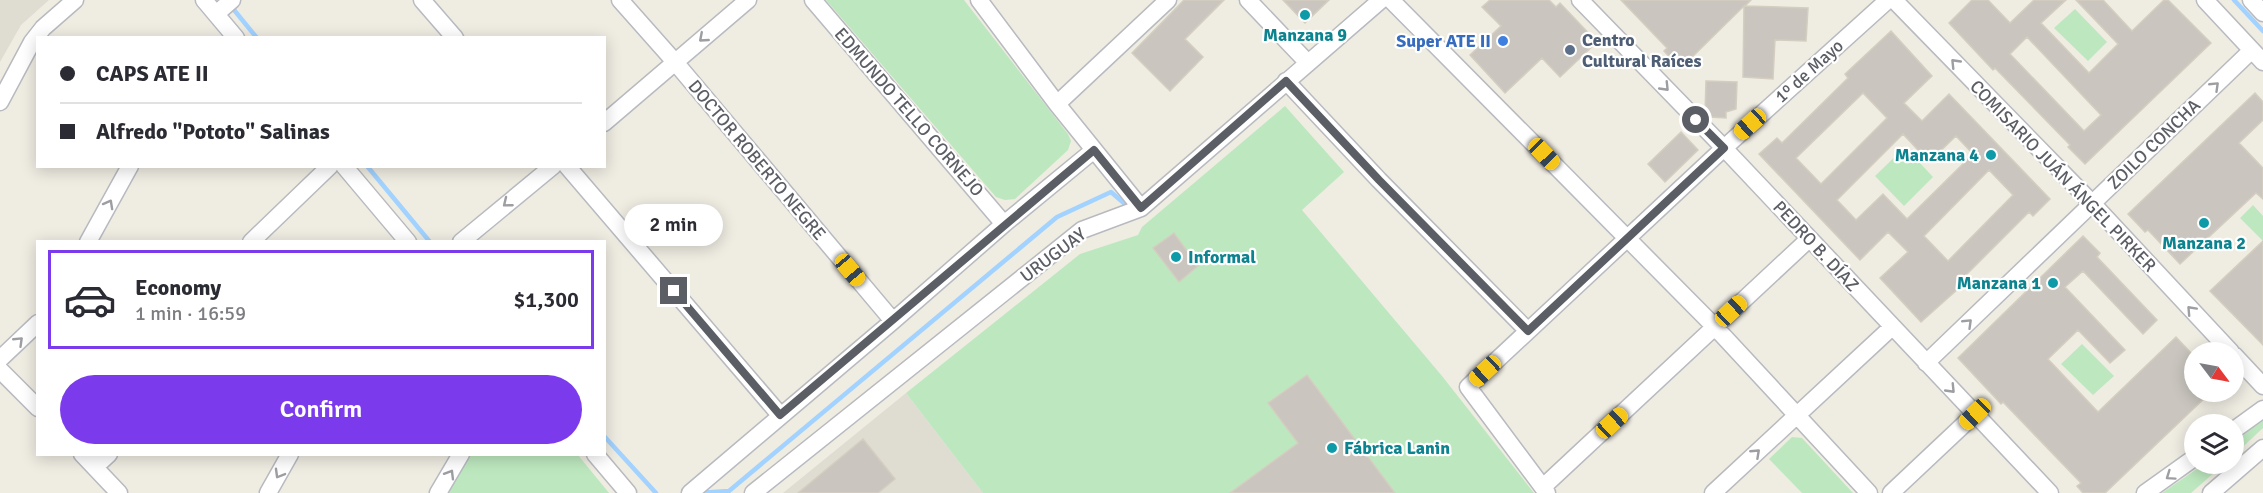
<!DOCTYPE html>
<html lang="en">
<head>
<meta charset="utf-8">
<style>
	body { margin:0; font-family:Signika,sans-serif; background:#f2f2f3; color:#2b2b33; height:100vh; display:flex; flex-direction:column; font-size:22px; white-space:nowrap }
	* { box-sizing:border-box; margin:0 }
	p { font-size:20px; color:#7c7c81 }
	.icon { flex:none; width:33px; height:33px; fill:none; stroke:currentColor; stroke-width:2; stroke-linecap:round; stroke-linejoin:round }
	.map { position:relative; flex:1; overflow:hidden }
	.drawer { position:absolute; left:36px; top:240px; width:570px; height:216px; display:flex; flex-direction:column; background:#fff; border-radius:0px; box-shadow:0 3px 15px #0003 }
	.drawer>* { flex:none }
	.hud { position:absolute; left:36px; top:36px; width:570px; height:132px; border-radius:0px; box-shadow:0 3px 15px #0003; display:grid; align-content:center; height:132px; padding:0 24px; background:#fff }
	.needle { width:39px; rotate:122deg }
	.fabs { position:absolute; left:2184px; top:342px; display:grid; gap:12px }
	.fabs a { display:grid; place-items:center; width:60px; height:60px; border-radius:50%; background:#fff; box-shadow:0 3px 15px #0003; font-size:30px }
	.end { position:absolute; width:27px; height:27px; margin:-14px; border:8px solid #5b5e64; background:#fff; box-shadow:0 0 0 3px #fff }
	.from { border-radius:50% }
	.bubble { position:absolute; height:42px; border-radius:21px; background:#fff; box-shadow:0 3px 15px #0003; font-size:20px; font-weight:600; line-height:42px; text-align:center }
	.car { position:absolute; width:18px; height:36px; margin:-18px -9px; border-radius:8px; box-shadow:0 0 4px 2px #0007; background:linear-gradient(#f5c518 24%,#345 0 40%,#f5c518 0 76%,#345 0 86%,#f5c518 0) }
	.hud b { display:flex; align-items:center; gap:21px; height:57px; font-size:22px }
	.hud b+b { border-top:2px solid #e1e1e2 }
	.hud i { width:15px; height:15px; background:#2b2b33 }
	ul { padding:10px 0 0; list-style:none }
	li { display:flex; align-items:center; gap:18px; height:99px; margin:0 12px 9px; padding:0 12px; border:3px solid transparent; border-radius:0px }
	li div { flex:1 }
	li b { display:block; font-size:22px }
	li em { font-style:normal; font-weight:600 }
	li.on { border-color:#7c3aed }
	li>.icon { width:54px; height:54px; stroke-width:1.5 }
	.button { display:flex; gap:12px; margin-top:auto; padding:12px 24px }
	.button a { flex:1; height:69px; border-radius:36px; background:#7c3aed; color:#fff; font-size:24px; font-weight:600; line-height:69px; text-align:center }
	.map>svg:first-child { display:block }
</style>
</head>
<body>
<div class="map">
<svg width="2263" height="493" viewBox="0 0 2263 493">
	<rect width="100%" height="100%" fill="#efece2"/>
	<path fill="#dfdcd1" d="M0,0H49L21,25L0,62Z
		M906,393L983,493H783Z"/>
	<path fill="#bde8bf" d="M826,0H964L1068,134L1071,141L1068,150L1015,199L1005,200L996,197Z
		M2075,9L2107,42L2088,61L2054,28Z
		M1285,106L1344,172L1302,210L1442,376L1534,493H983L906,393L1080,254L1138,235L1142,227Z
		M1905,147L1933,177L1904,206L1875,176Z
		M2253,205L2263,216V241L2240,218Z
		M2082,344L2114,376L2093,395L2061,364Z
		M2263,419V428L2234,455V443Z
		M1792,437L1802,438L1853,493H1802L1769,459Z
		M470,454L578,455L609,493H446Z
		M2204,464H2224L2191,493H2162Z"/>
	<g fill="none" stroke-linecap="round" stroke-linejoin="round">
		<path stroke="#a2d2ff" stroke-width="4.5" d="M2234,0L2263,31
			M230,5L257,38
			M367,166L430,242
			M604,436L656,493
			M698,493L729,491L1057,217L1111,192L1126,205"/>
	</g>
	<path fill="#cac6bf" stroke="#d4cec0" stroke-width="1.5" fill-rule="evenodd" d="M1184,0H1224L1185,39L1203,57L1170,91L1132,53Z
		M1283,0H1329L1305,23Z
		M1490,0H1549L1556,7L1560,3L1597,42L1560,77L1542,58L1505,93L1470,55L1501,26L1482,7Z
		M1621,0H1751L1745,6L1808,8L1806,41L1775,40L1773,79L1743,77L1744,6L1680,69L1664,51L1667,48Z
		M1972,0H1988L2010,23L2034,0H2066L2041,23L2089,73L2118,44L2076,0H2103L2132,31L2164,0H2168L2211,43L2085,164L2068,147L2070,145L1995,68L1993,70L1949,23ZM2027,37L2101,115L2084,131L2010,54Z
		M1891,31L1932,76L1904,103L1922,121L1949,94L2050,199L2033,216L2029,212L1964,277L1967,281L1921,322L1880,278L1908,252L1888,232L1860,260L1759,154L1777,138L1782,143L1848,78L1845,74ZM1863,93L1887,118L1821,184L1796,158ZM1903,134L1929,162L1956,136L1973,154L1907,219L1883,194L1856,220L1837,200ZM1989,170L2013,195L1948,261L1924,236Z
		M1706,81L1737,82L1736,109L1726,112V118L1709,117L1705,113Z
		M2255,93L2263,102V120L2239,143L2263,168V199L2256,193L2180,264L2148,230L2145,232L2128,214Z
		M1681,132L1698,150L1665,182L1648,164Z
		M1174,233L1198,266L1179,282L1153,248Z
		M2083,236L2100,253L2097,257L2157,320L2143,334L2083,271L2065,287L2125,350L2110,363L2078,330L2048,359L2098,412L2176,337L2194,356V392H2211L2105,493H2083L2077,486L2081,483L2003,402L2001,404L1958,358Z
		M2263,241V345L2210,291Z
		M1307,375L1395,493H1230L1298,443L1268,403Z
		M863,439L895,479L878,493H798Z"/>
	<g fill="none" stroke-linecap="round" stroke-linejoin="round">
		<defs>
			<path id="minor" d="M204,0L236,38
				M422,0L455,38
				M620,0L675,62L893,321
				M813,0L1004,224
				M979,0L1057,104L1141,208
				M1248,0L1308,63
				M1391,0L1715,327L1869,493
				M1580,0L1724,148L2050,493
				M1894,0L2092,203L2231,352
				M2205,0L2263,62
				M2251,0L2263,13
				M216,14L232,0
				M1286,81L1379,180L1528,331
				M0,102L32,42L43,28L75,0
				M1057,104L1168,0
				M604,123L748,0
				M344,166L408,242
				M567,166L780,415
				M88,242L130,166
				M251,242L330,166
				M461,242L553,166
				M2234,355L2263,386
				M0,359L38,323
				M1926,363L2252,50
				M0,370L38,408
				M2234,430L2263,409
				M82,454L119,493
				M595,454L628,493
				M95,467L109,454
				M1543,487L1809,239
				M268,493L290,454
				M438,493L461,454
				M690,493L893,321L1004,224L1094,150
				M753,493L1082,230L1141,208L1381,0
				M1547,493L1468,387L1724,148L1888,0
				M1713,493L1892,327
				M1891,493L1975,414
				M2145,493L2194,458
				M2211,493L2263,448"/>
		</defs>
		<use href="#minor" stroke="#b8bac0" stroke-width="19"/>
		<use href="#minor" stroke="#fff" stroke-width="16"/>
	</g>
	<defs><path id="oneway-chevron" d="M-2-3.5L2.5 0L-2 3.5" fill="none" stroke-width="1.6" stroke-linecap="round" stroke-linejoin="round" transform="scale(1.5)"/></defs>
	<g stroke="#9d9ea2">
		<use href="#oneway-chevron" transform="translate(703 38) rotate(139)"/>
		<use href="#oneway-chevron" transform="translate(1955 63) rotate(-134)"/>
		<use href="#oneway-chevron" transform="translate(2215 86) rotate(-44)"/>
		<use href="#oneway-chevron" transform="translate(1665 87) rotate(46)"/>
		<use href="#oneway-chevron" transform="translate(507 203) rotate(141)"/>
		<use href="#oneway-chevron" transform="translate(109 204) rotate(-61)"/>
		<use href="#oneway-chevron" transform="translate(2191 310) rotate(-133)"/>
		<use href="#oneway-chevron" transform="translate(1968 323) rotate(-44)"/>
		<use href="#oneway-chevron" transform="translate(19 341) rotate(-44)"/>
		<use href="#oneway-chevron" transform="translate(1951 389) rotate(46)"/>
		<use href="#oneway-chevron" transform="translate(1756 453) rotate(-43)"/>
		<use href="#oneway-chevron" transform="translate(279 474) rotate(120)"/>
		<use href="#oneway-chevron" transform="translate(450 474) rotate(-59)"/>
		<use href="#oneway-chevron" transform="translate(2170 476) rotate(145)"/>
	</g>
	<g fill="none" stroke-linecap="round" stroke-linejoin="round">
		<path stroke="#5b5e64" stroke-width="8" d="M674,291L780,415L1094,150L1141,208L1286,81L1379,180L1528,331L1724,148L1696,120"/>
	</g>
	<g fill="#0f9aa8" stroke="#fff" stroke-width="2">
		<circle cx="1305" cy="15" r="6"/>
		<circle cx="1991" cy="155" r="6"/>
		<circle cx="2204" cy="223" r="6"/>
		<circle cx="1176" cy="257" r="6"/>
		<circle cx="2053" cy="283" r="6"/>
		<circle cx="1332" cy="448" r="6"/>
	</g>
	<circle fill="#3f7fe0" stroke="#fff" stroke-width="2" cx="1503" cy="41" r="6"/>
	<circle fill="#5c6f8a" stroke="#fff" stroke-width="2" cx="1570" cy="50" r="6"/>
	<g text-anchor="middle" stroke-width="4.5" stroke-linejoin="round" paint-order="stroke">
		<g font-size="18" font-weight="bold" fill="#0d838f" stroke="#fff">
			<text x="1305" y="41">Manzana 9</text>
			<text x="1979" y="161" text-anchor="end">Manzana 4</text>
			<text x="2204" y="249">Manzana 2</text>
			<text x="1188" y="263" text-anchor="start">Informal</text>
			<text x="2041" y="289" text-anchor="end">Manzana 1</text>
			<text x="1344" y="454" text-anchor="start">Fábrica Lanin</text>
		</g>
		<g font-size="18" font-weight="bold" fill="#4e5e75" stroke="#fff" text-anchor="start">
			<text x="1582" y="46">Centro<tspan x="1582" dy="21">Cultural Raíces</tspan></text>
		</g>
		<g font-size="18" font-weight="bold" fill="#366cbe" stroke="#fff" text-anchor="end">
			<text x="1491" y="47">Super ATE II</text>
		</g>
		<g font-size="18" fill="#5b5e64" stroke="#fff">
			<text transform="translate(1809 71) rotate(-42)" y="6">1º de Mayo</text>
			<text transform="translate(909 112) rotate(49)" y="6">EDMUNDO TELLO CORNEJO</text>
			<text transform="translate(2154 144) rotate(-44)" y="6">ZOILO CONCHA</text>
			<text transform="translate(757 160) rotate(50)" y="6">DOCTOR ROBERTO NEGRE</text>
			<text transform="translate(2063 176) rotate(46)" y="6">COMISARIO JUÁN ÁNGEL PIRKER</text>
			<text transform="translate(1816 246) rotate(47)" y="6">PEDRO B. DÍAZ</text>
			<text transform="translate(1053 255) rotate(-37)" y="6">URUGUAY</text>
		</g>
	</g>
</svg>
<div class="fabs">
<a><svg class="needle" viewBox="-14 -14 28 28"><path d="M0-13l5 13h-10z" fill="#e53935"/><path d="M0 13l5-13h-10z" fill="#7c7c81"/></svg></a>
<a><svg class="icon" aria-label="layers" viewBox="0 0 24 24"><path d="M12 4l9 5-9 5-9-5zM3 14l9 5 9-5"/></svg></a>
</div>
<i class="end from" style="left:1696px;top:120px"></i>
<i class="end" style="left:674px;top:291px"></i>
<div class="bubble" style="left:624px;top:204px;width:99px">2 min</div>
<i class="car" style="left:1750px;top:124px;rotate:228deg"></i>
<i class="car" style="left:1544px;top:154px;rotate:136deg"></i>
<i class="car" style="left:850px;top:270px;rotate:140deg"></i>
<i class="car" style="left:1731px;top:311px;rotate:47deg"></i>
<i class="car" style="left:1485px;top:371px;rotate:227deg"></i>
<i class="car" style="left:1975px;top:414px;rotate:226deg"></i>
<i class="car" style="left:1612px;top:423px;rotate:47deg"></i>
<div class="hud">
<b><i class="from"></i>CAPS ATE II</b>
<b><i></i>Alfredo &quot;Pototo&quot; Salinas</b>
</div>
<section class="drawer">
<ul>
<li class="on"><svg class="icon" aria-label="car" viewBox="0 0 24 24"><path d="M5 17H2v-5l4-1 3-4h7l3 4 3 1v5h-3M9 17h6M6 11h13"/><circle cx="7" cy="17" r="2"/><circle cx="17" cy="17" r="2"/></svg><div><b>Economy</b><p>1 min · 16:59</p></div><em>$1,300</em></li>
</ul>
<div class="button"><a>Confirm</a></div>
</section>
</div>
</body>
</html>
